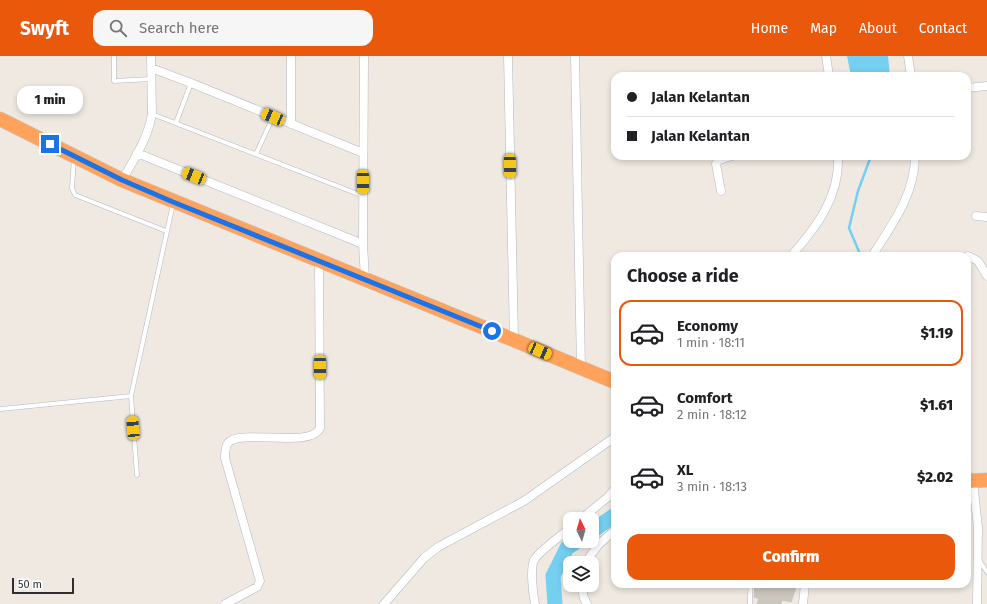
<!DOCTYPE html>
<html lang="en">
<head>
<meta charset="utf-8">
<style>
	body { margin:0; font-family:"Fira Sans",sans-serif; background:#f6f6f6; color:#202124; height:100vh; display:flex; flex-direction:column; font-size:15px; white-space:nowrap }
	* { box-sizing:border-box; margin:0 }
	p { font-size:13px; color:#757577 }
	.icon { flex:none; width:22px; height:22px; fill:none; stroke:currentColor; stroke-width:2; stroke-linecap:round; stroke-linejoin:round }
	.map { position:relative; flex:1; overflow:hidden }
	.drawer { position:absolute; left:611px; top:196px; width:360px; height:336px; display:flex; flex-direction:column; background:#fff; border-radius:12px; box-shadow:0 2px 6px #0003 }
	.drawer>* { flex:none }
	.hud { position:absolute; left:611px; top:16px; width:360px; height:88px; border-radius:12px; box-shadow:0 2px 6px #0003; display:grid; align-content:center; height:88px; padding:0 16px; background:#fff }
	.needle { width:26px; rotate:355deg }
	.tools { position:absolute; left:563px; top:456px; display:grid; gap:8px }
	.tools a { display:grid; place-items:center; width:36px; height:36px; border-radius:8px; background:#fff; box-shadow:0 2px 6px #0003; font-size:20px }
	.scale { position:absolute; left:12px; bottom:10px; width:62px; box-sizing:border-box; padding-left:4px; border:2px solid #2e2e2e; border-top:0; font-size:11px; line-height:14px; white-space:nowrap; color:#2e2e2e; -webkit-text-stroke:3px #fff; paint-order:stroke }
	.end { position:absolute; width:18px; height:18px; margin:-9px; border:5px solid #1a73e8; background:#fff; box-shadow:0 0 0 2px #fff }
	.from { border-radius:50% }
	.bubble { position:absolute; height:28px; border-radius:12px; background:#fff; box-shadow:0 2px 6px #0003; font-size:13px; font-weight:800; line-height:28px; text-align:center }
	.car { position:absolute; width:12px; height:24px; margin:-12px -6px; border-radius:5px; box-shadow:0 0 3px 1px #0007; background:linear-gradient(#f5c518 24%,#345 0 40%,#f5c518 0 76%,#345 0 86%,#f5c518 0) }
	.hud b { display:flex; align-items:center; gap:14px; height:38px; font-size:15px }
	.hud b+b { border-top:1px solid #e0e0e0 }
	.hud i { width:10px; height:10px; background:#202124 }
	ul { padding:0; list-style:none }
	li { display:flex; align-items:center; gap:12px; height:66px; margin:0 8px 6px; padding:0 8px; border:2px solid transparent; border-radius:12px }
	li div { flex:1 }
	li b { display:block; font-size:15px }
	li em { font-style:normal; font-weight:800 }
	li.current { border-color:#ea580c }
	li>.icon { width:36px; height:36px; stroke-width:1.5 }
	h2 { padding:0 16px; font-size:18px; line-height:48px }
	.cta { display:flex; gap:8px; margin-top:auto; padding:8px 16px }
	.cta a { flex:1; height:46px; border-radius:12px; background:#ea580c; color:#fff; font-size:16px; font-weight:800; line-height:46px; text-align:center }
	header { display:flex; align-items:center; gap:24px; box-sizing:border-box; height:56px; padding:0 20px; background:#ea580c; color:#fff }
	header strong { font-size:19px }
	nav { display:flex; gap:22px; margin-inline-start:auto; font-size:14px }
	.search { width:280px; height:36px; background:#f6f6f6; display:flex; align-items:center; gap:10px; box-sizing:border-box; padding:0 14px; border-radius:12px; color:#757577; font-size:15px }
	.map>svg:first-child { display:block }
</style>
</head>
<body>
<header>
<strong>Swyft</strong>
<div class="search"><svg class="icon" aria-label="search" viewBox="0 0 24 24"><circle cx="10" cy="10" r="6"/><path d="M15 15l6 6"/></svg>Search here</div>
<nav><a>Home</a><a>Map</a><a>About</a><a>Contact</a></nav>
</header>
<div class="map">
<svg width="987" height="548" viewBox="0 0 987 548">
	<rect width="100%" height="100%" fill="#efe9e1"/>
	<path fill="#75cff0" d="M847,0H888L890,20H851Z"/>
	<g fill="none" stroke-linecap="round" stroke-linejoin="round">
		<path stroke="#75cff0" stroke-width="2.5" d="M858,200L860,198L849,172L858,135L871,100"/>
		<path stroke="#75cff0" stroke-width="15" d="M592,475L615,459
			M555,548L553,520L567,492L577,485"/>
	</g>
	<path fill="#cbc7bf" stroke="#cbc5ba" d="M755,528H797L791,546L782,544L781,548H757L759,543L754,541Z"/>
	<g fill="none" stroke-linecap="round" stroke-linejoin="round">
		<defs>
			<path id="lane" d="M114,0V25L151,23
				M152,58L363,140
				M176,67L191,27
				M256,98L273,61
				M74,102L72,132L75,139L166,175
				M131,340L137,419
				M1,353L131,340L173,148
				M979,504L987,516
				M750,548V539L751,528"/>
			<path id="street" d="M364,0L363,188L365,223
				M508,0L514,284
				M575,0L581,312
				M826,0L829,20
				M908,0L911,20
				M151,12L191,27L363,97
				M967,32L987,30
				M291,68V0
				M137,97L363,188
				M122,124C134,104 148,82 152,58L151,0
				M721,135L716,108L719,104L732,100
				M976,160L987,161
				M791,200C817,171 840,140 838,100
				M872,200C892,169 915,138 915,100
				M968,200L978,205L987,220
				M973,425L978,472L977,548
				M581,463L608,441L615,433
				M585,507L599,488L615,474
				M581,529L584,542L587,548
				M225,548L257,531L260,525L225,402C225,398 225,391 228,387C239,372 311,393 320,372L319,205
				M384,548L424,502L438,491L524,445L615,381
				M535,548C533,538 530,513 534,504C539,495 561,480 570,472
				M803,548L805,528"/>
			<path id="highway" d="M0,63L122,124L514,284L615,326
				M967,425L987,424"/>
		</defs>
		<use href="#lane" stroke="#b4b7c1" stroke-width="5"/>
		<use href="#street" stroke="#b4b7c1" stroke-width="9"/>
		<use href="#highway" stroke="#c9c9c9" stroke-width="15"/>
		<use href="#lane" stroke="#fff" stroke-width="4"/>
		<use href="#street" stroke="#fff" stroke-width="8"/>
		<use href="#highway" stroke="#ffa35c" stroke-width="14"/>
	</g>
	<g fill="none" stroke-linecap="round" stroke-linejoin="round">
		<path stroke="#1a73e8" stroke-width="5" d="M50,88L122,124L173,146L492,275"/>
	</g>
</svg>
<div class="tools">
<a><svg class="needle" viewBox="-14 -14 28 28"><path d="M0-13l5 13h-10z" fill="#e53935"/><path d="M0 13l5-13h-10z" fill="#757577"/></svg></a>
<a><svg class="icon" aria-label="layers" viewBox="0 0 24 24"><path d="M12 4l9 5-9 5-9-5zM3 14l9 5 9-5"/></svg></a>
</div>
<div class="scale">50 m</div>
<i class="end from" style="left:492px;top:275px"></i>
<i class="end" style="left:50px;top:88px"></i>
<div class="bubble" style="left:17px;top:30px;width:66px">1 min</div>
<i class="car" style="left:273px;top:61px;rotate:293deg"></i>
<i class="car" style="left:510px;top:110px;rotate:179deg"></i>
<i class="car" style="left:194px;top:120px;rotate:292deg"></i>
<i class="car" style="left:363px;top:126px;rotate:180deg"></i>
<i class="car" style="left:540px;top:295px;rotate:113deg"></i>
<i class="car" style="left:320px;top:311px;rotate:180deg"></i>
<i class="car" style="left:133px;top:372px;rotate:355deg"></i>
<div class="hud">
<b><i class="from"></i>Jalan Kelantan</b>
<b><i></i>Jalan Kelantan</b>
</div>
<section class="drawer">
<h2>Choose a ride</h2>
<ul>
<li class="current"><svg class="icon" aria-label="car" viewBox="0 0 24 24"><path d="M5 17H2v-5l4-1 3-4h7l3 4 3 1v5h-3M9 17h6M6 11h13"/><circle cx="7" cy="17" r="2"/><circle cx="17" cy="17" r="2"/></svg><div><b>Economy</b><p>1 min · 18:11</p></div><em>$1.19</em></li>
<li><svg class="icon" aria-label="car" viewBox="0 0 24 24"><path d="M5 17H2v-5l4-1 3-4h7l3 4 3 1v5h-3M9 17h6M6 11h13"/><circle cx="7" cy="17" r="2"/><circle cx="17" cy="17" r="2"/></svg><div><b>Comfort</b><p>2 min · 18:12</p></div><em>$1.61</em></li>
<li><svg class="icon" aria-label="car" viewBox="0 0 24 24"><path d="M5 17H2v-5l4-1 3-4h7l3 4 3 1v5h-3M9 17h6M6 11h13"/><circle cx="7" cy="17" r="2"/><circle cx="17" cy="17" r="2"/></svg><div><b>XL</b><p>3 min · 18:13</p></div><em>$2.02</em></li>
</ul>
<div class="cta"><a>Confirm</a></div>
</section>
</div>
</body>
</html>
